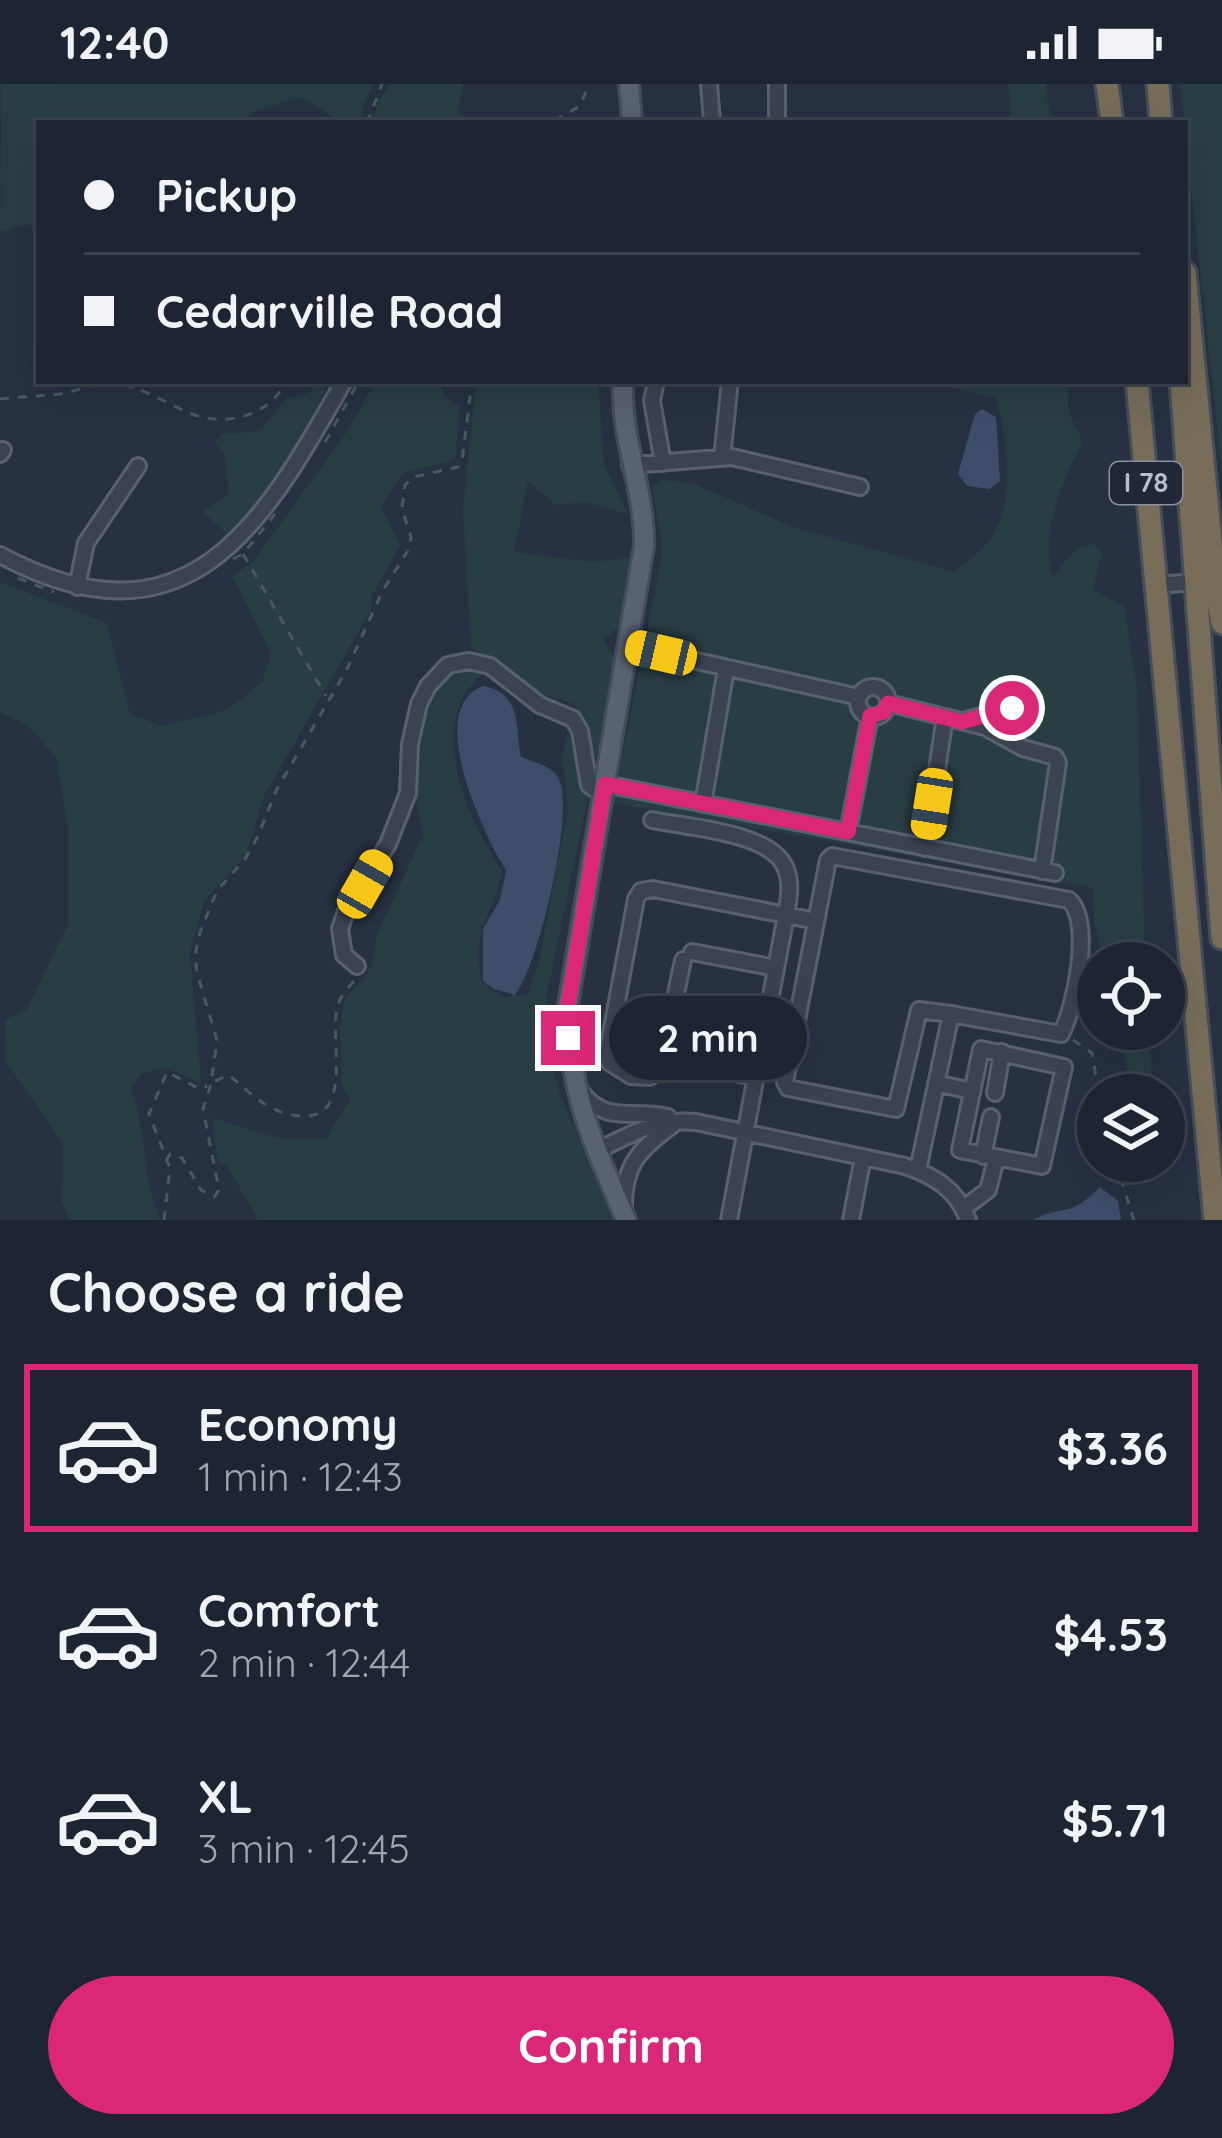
<!DOCTYPE html>
<html lang="en">
<head>
<meta charset="utf-8">
<style>
	body { margin:0; font-family:Quicksand,sans-serif; background:#252d3a; color:#f1f3f6; height:100vh; display:flex; flex-direction:column; font-size:45px; white-space:nowrap }
	* { box-sizing:border-box; margin:0 }
	p { font-size:39px; color:#a0a5ac }
	.icon { flex:none; width:66px; height:66px; fill:none; stroke:currentColor; stroke-width:2; stroke-linecap:round; stroke-linejoin:round }
	.map { position:relative; height:1136px; overflow:hidden }
	.drawer { display:flex; flex-direction:column; background:#1d2532; flex:1 }
	.drawer>* { flex:none }
	.top-card { position:absolute; left:36px; top:36px; width:1152px; height:264px; border-radius:0px; box-shadow:0 12px 48px #0002,0 0 0 3px #3b424d; display:grid; align-content:center; height:264px; padding:0 48px; background:#1d2532 }
	.buttons { position:absolute; left:1077px; top:858px; display:grid; gap:24px }
	.buttons a { display:grid; place-items:center; width:108px; height:108px; border-radius:50%; background:#1d2532; box-shadow:0 12px 48px #0002,0 0 0 3px #3b424d; font-size:60px }
	.end { position:absolute; width:54px; height:54px; margin:-27px; border:15px solid #db2777; background:#fff; box-shadow:0 0 0 6px #fff }
	.from { border-radius:50% }
	.bubble { position:absolute; height:84px; border-radius:42px; background:#1d2532; box-shadow:0 12px 48px #0002,0 0 0 3px #3b424d; font-size:39px; font-weight:800; line-height:84px; text-align:center }
	.car { position:absolute; width:36px; height:72px; margin:-36px -18px; border-radius:15px; box-shadow:0 0 9px 3px #0007; background:linear-gradient(#f5c518 24%,#345 0 40%,#f5c518 0 76%,#345 0 86%,#f5c518 0) }
	.top-card b { display:flex; align-items:center; gap:42px; height:114px; font-size:45px }
	.top-card b+b { border-top:3px solid #3b424d }
	.top-card i { width:30px; height:30px; background:#f1f3f6 }
	ul { padding:0; list-style:none }
	li { display:flex; align-items:center; gap:36px; height:168px; margin:0 24px 18px; padding:0 24px; border:6px solid transparent; border-radius:0px }
	li div { flex:1 }
	li b { display:block; font-size:45px }
	li em { font-style:normal; font-weight:800 }
	li.on { border-color:#db2777 }
	li>.icon { width:108px; height:108px; stroke-width:1.5 }
	h2 { padding:0 48px; font-size:54px; line-height:144px }
	.primary-button { display:flex; gap:24px; margin-top:auto; padding:24px 48px }
	.primary-button a { flex:1; height:138px; border-radius:72px; background:#db2777; color:#fff; font-size:48px; font-weight:800; line-height:138px; text-align:center }
	.status { display:flex; justify-content:space-between; align-items:center; height:84px; padding:0 60px; background:#1d2532; direction:ltr }
	.status svg { height:33px; fill:currentColor }
	.map>svg:first-child { display:block }
</style>
</head>
<body>
<div class="status"><b>12:40</b><svg viewBox="0 0 49 12"><path d="M0 12V9h3v3zM5 12V6h3v6zM10 12V3h3v9zM15 12V0h3v12zM26 1h20v11H26zM47 4h2v5h-2z"/></svg></div>
<div class="map">
<svg width="1222" height="1136" viewBox="0 0 1222 1136">
	<rect width="100%" height="100%" fill="#273142"/>
	<path fill="#293e43" d="M1,0H374L364,19L361,39C330,39 326,24 298,13L252,29L246,39H39V146L27,140L0,148Z
		M390,0H463L458,26L467,39H372L378,18Z
		M1009,0H1046L1049,25L1058,39H1011Z
		M1180,0H1222V391Z
		M315,297H330C309,338 266,426 229,452L203,428L229,410L225,370L215,358L222,350L259,347L285,316L309,309Z
		M376,297H438L446,313L460,322L455,376L403,389L381,422L400,462L372,511L371,526L265,710L246,771L204,817L190,869L201,999L165,984L141,990L131,1004C147,1047 142,1094 160,1136H70L62,1118L63,1059L6,978L5,936L26,926L68,841V745L57,674L28,642L0,628V498L107,539L130,630L162,642L227,626L262,598L271,568L232,492L252,479L346,349Z
		M476,297H598L604,382L628,430L585,418L556,421L528,397L514,468L592,478L631,474L620,542L603,555L616,577L547,910L548,949L557,1002L612,1136H258L227,1081L218,1079L212,1034L278,1054H327L350,1015L342,1002L340,945L345,914L366,893L372,880L377,851L423,751L416,712V655L424,614L459,586L483,583L485,589C422,633 467,736 502,786C493,835 470,843 482,899L504,913L528,909L539,877L568,726L562,671L568,649L579,666H587L586,641L574,620L524,604L500,580L471,564L463,427Z
		M924,297H1068V326L1082,357C1062,402 1041,444 1052,493L1078,463L1093,460L1102,467L1093,506L1124,522L1137,604L1145,879H1105L1094,838L1093,804L613,719L661,477V456L652,404L660,396L692,399L793,443L955,488C966,477 982,467 991,454C1015,422 1008,350 996,314Z
		M1120,945H1148L1154,1011H1132Z"/>
	<path fill="#3d4d6a" d="M982,325L996,333L1000,397L989,405L967,402L958,390L975,330Z
		M483,602C522,609 515,642 521,673C535,679 552,681 559,695C575,729 538,883 515,911L494,905L483,897V845L500,816L506,786C484,751 423,624 483,602Z
		M1100,1103L1118,1117L1121,1136H1033C1066,1119 1067,1136 1100,1103Z"/>
	<g fill="none" stroke-linecap="round" stroke-linejoin="round">
		<defs>
			<path id="minor" d="M709,0L712,39
				M777,0V39
				M656,297L652,317L663,379
				M0,370L3,366
				M722,374L730,297
				M630,381L732,373L860,403
				M0,471C187,571 262,443 344,297
				M1155,501L1196,498
				M77,503L86,459L138,382
				M629,562L859,613
				M858 618a15 15 0 1 1 30 0a15 15 0 1 1-30 0Z
				M888,619L985,643L1023,664L1055,673L1058,679L1042,787
				M967,636L1012,624L1013,636L998,649
				M605,700L1055,789
				M703,720L726,585
				M652,736C686,743 770,748 785,783C792,798 789,814 786,831L653,805L641,807L636,815L607,971L609,978L631,992L650,993L661,982L683,876
				M848,748L870,632
				M925,764L945,633
				M692,868L776,884
				M357,882L344,871L340,845L346,827L388,760L408,709L410,660L419,620L428,602L448,581L469,577L490,582L540,621L573,635L580,647L589,701L603,711
				M981,965L1064,983L1042,1082L960,1066Z
				M664,975L755,993
				M936,999L971,1007
				M580,1007C608,1042 630,1024 668,1033
				M995,1009L1002,968
				M597,1067C630,1050 658,1034 696,1038L905,1082C934,1092 957,1105 968,1136
				M983,1072L991,1033
				M918,1086L951,930L1061,950C1075,924 1093,838 1069,816L832,772L828,776L785,998L788,1004L896,1025L919,926L951,930
				M624,1122C624,1078 641,1065 675,1039
				M964,1124L988,1106L996,1075
				M729,1136L786,831L816,837
				M851,1136L863,1073"/>
			<path id="major" d="M629,0L632,39
				M623,297C620,354 645,405 644,462L568,921C568,1009 593,1057 626,1136"/>
			<path id="highway" d="M1107,0L1112,39
				M1158,0L1161,39
				M1185,189L1215,500L1222,539
				M1137,297L1215,1136
				M1181,297L1222,854"/>
		</defs>
		<use href="#minor" stroke="#59616f" stroke-width="20"/>
		<use href="#major" stroke="#454c5b" stroke-width="24"/>
		<use href="#highway" stroke="#464e5c" stroke-width="27"/>
		<path stroke="#475b5f" stroke-width="3" stroke-dasharray="9 9" stroke-linecap="butt" d="M367,39L382,0
			M558,39L559,34L580,22L589,0
			M0,315C22,312 44,313 65,309C80,306 96,298 111,299C145,302 170,323 198,332C230,342 274,329 285,297
			M325,358L359,297
			M243,470L326,612
			M233,475L243,470L275,430
			M18,494L54,508
			M1073,956L1092,969L1099,1011
			M215,997L229,991C252,1011 271,1031 302,1032C355,1035 328,954 338,921C341,911 348,904 354,897
			M166,1077L170,1070L182,1074L201,1106L214,1113L219,1106L203,1025L211,1000L217,956L197,889L195,871L200,848L217,807L245,775L258,752L276,707L347,585L383,506L409,465L411,453L402,425L405,401L413,393L458,383L462,377L472,297
			M1115,1077L1134,1136
			M164,1136L170,1084L149,1030L167,988L200,1005L207,1002"/>
		<use href="#minor" stroke="#3b4351" stroke-width="14"/>
		<use href="#major" stroke="#596271" stroke-width="18"/>
		<use href="#highway" stroke="#776d59" stroke-width="21"/>
	</g>
	<g fill="none" stroke-linecap="round" stroke-linejoin="round">
		<path stroke="#db2777" stroke-width="15" d="M568,954V921L605,700L848,748L870,632L884,628L888,619L962,638L1012,624"/>
	</g>
	<g text-anchor="middle" stroke-width="9" stroke-linejoin="round" paint-order="stroke">
		<rect fill="#202837" stroke="#8a919f" stroke-width="3" x="1110" y="378" width="72" height="42" rx="9"/>
		<g font-size="27" font-weight="bold" fill="#b8becb">
			<text x="1146" y="408">I 78</text>
		</g>
	</g>
</svg>
<div class="buttons">
<a><svg class="icon" aria-label="locate" viewBox="0 0 24 24"><circle cx="12" cy="12" r="6"/><path d="M12 2v4M12 18v4M2 12h4M18 12h4"/></svg></a>
<a><svg class="icon" aria-label="layers" viewBox="0 0 24 24"><path d="M12 4l9 5-9 5-9-5zM3 14l9 5 9-5"/></svg></a>
</div>
<i class="end from" style="left:1012px;top:624px"></i>
<i class="end" style="left:568px;top:954px"></i>
<div class="bubble" style="left:609px;top:912px;width:198px">2 min</div>
<i class="car" style="left:661px;top:569px;rotate:283deg"></i>
<i class="car" style="left:932px;top:720px;rotate:189deg"></i>
<i class="car" style="left:365px;top:800px;rotate:30deg"></i>
<div class="top-card">
<b><i class="from"></i>Pickup</b>
<b><i></i>Cedarville Road</b>
</div>
</div>
<section class="drawer">
<h2>Choose a ride</h2>
<ul>
<li class="on"><svg class="icon" aria-label="car" viewBox="0 0 24 24"><path d="M5 17H2v-5l4-1 3-4h7l3 4 3 1v5h-3M9 17h6M6 11h13"/><circle cx="7" cy="17" r="2"/><circle cx="17" cy="17" r="2"/></svg><div><b>Economy</b><p>1 min · 12:43</p></div><em>$3.36</em></li>
<li><svg class="icon" aria-label="car" viewBox="0 0 24 24"><path d="M5 17H2v-5l4-1 3-4h7l3 4 3 1v5h-3M9 17h6M6 11h13"/><circle cx="7" cy="17" r="2"/><circle cx="17" cy="17" r="2"/></svg><div><b>Comfort</b><p>2 min · 12:44</p></div><em>$4.53</em></li>
<li><svg class="icon" aria-label="car" viewBox="0 0 24 24"><path d="M5 17H2v-5l4-1 3-4h7l3 4 3 1v5h-3M9 17h6M6 11h13"/><circle cx="7" cy="17" r="2"/><circle cx="17" cy="17" r="2"/></svg><div><b>XL</b><p>3 min · 12:45</p></div><em>$5.71</em></li>
</ul>
<div class="primary-button"><a>Confirm</a></div>
</section>
</body>
</html>
